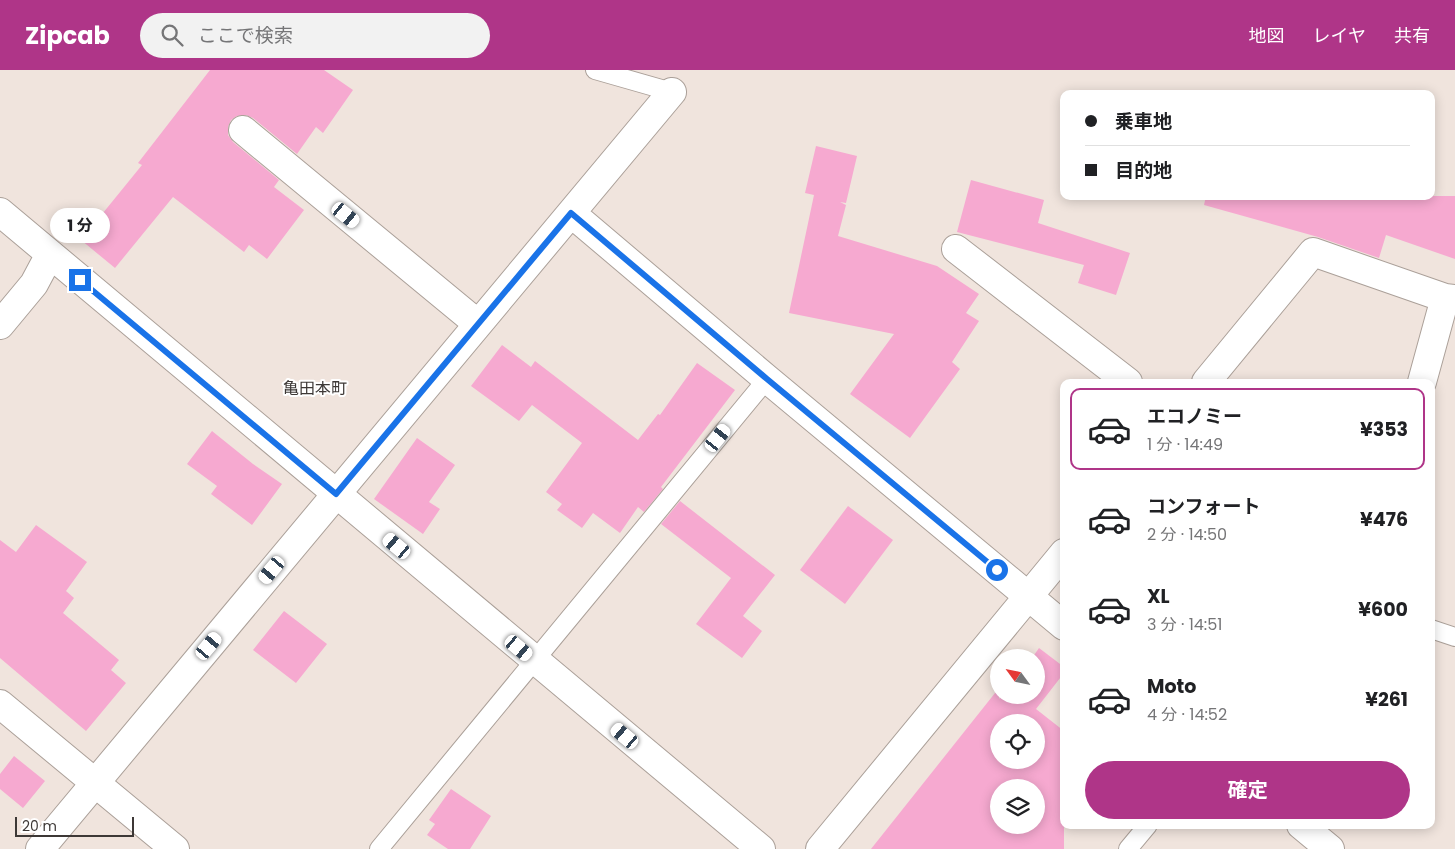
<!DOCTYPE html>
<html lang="ja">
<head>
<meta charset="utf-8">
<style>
	body { margin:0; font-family:Poppins,"Noto Sans JP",sans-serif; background:#f2f2f2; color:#202124; height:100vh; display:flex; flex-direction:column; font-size:19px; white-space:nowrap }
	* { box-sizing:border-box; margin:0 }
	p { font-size:16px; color:#757577 }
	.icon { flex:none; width:28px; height:28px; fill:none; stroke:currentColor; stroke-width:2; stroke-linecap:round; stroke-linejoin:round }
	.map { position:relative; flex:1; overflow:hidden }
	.panel { position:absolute; left:1060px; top:309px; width:375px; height:450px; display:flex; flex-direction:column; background:#fff; border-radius:10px; box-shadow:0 2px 12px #0003 }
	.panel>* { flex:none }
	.banner { position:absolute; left:1060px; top:20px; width:375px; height:110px; border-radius:10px; box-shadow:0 2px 12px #0003; display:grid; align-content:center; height:110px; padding:0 25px; background:#fff }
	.needle { width:32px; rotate:303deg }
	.tools { position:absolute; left:990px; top:579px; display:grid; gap:10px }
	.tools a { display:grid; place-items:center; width:55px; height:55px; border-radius:50%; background:#fff; box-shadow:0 2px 12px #0003; font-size:25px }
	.scale { position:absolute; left:15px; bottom:12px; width:119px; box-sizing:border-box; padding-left:5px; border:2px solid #3d3836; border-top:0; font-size:14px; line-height:18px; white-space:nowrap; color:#3d3836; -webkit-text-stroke:4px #fff; paint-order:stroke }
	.end { position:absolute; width:22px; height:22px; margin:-11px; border:6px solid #1a73e8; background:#fff; box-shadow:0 0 0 2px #fff }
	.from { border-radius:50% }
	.bubble { position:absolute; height:35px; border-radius:18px; background:#fff; box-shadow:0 2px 12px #0003; font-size:16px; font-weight:700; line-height:35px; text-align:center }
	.car { position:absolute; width:15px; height:30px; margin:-15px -8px; border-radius:6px; box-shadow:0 0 4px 1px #0007; background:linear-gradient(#fff 24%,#345 0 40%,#fff 0 76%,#345 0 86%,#fff 0) }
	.banner b { display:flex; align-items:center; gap:18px; height:48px; font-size:19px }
	.banner b+b { border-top:1px solid #e0e0e0 }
	.banner i { width:12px; height:12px; background:#202124 }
	ul { padding:9px 0 0; list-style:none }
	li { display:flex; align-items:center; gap:15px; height:82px; margin:0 10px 8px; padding:0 15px; border:2px solid transparent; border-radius:10px }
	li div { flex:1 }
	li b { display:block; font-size:19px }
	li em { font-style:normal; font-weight:700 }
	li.on { border-color:#af3588 }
	li>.icon { width:45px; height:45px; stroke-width:1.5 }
	.primary-button { display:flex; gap:10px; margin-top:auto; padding:10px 25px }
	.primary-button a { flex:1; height:58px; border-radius:30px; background:#af3588; color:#fff; font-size:20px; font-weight:700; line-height:58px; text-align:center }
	header { display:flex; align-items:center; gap:30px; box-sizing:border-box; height:70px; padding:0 25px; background:#af3588; color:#fff }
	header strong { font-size:24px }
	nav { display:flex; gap:28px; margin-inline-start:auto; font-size:18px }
	.search { width:350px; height:45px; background:#f2f2f2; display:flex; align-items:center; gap:12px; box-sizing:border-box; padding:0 18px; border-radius:28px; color:#757577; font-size:19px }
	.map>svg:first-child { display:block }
</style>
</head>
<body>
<header>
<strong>Zipcab</strong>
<div class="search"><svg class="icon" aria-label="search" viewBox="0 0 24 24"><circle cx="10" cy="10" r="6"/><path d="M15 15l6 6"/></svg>ここで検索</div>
<nav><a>地図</a><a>レイヤ</a><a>共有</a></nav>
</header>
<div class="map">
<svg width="1455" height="779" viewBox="0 0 1455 779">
	<rect width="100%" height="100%" fill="#f0e4dd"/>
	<path fill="#f6a9d0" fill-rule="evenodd" d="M210,0H324L353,20L323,63L316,57L297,84L253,48L246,45L237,46L231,50L228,57V65L233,72L279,110L274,117L304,140L267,189L249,175L244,182L173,127L115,198L81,170L142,95L138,93Z
		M816,76L857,86L846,133L840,132L846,135L838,166L937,196L979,224L966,243L979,251L952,292L960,299L910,368L850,324L894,264L789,243L814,125L805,123Z
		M971,110L1044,130L1038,153L1130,183L1116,225L1078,213L1084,195L957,162Z
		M1206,126H1455V189L1386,165L1379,188L1318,167L1204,135Z
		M502,275L531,297L535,291L638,370L658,344L660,345L697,293L735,320L661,417L663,419L644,442L638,437L620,463L593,443L582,458L557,440L562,434L546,422L582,373L532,335L519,351L471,316Z
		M212,361L253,394L282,414L252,455L211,424L217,416L187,394Z
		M417,368L455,395L429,432L440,439L423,464L374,429Z
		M680,431L775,505L743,546L762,561L742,588L696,554L731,508L661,454Z
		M848,436L893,470L845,534L800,500Z
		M36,455L87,492L66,521L74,528L63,543L119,590L111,600L126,613L86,661L0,588V470L16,482Z
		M284,541L327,574L296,613L253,580Z
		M1039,578L1064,597V603L1036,639L1064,661V779H871L999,618V629L1002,625H1036V588H1032ZM999,652H1036V690H999ZM999,718H1036V755H999Z
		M14,686L45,711L23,738L0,719V704Z
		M451,719L491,746L470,779H448L427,765L435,754L429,750Z"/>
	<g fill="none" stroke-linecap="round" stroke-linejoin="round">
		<defs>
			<path id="service" d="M595,0L672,22
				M1431,559L1455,567
				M379,779L767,309
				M1128,779L1148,755"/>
			<path id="minor" d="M243,60L478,254
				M0,142L761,779
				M571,143L767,309L1064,556
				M956,179L1128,312
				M0,255L34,214L50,184
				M1206,312L1313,182L1445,228L1455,229
				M1422,312L1445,228
				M0,634L175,779
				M1301,755L1330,779
				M40,779L672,22
				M820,779L1064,483"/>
		</defs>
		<use href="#service" stroke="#aba099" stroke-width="20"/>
		<use href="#minor" stroke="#aba099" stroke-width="30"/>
		<use href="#service" stroke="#fff" stroke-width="18"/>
		<use href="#minor" stroke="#fff" stroke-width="28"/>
	</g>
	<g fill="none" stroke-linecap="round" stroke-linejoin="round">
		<path stroke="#1a73e8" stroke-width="6" d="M80,210L336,424L571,143L767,309L997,500"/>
	</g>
	<g text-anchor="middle" stroke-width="4" stroke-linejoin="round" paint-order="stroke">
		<g font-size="16" fill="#3d3836" stroke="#fff">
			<text x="315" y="324">亀田本町</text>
		</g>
	</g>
</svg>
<div class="tools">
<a><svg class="needle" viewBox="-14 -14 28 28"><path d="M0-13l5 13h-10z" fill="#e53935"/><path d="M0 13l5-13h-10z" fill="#757577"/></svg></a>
<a><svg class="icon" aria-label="locate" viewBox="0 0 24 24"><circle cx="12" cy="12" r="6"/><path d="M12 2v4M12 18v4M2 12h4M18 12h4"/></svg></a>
<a><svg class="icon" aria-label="layers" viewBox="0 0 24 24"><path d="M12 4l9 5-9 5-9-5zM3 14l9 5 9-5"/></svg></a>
</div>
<div class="scale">20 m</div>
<i class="end from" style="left:997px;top:500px"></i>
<i class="end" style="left:80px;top:210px"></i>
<div class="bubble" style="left:50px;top:138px;width:60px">1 分</div>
<i class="car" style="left:346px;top:145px;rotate:129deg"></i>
<i class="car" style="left:718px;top:368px;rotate:39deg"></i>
<i class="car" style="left:397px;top:476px;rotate:310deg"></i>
<i class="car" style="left:272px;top:500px;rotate:220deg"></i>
<i class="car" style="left:209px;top:576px;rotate:40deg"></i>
<i class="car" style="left:519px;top:578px;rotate:130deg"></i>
<i class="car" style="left:625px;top:666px;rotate:310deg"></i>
<div class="banner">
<b><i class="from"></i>乗車地</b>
<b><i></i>目的地</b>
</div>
<section class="panel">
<ul>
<li class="on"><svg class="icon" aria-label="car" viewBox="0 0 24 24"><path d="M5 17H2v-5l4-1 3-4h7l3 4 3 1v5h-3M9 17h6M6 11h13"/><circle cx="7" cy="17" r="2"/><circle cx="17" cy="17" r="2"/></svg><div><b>エコノミー</b><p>1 分 · 14:49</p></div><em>¥353</em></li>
<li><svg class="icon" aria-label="car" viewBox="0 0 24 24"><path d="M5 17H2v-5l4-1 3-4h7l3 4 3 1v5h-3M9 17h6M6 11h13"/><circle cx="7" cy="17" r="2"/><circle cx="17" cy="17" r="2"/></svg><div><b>コンフォート</b><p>2 分 · 14:50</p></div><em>¥476</em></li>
<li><svg class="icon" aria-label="car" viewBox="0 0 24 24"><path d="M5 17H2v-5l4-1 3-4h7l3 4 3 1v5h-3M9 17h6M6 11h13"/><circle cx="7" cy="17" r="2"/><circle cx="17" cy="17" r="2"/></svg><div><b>XL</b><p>3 分 · 14:51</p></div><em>¥600</em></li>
<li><svg class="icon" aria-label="car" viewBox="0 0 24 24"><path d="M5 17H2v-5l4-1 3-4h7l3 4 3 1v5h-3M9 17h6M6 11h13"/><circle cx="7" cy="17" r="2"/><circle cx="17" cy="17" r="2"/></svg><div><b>Moto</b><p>4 分 · 14:52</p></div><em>¥261</em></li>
</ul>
<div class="primary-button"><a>確定</a></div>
</section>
</div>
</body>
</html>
